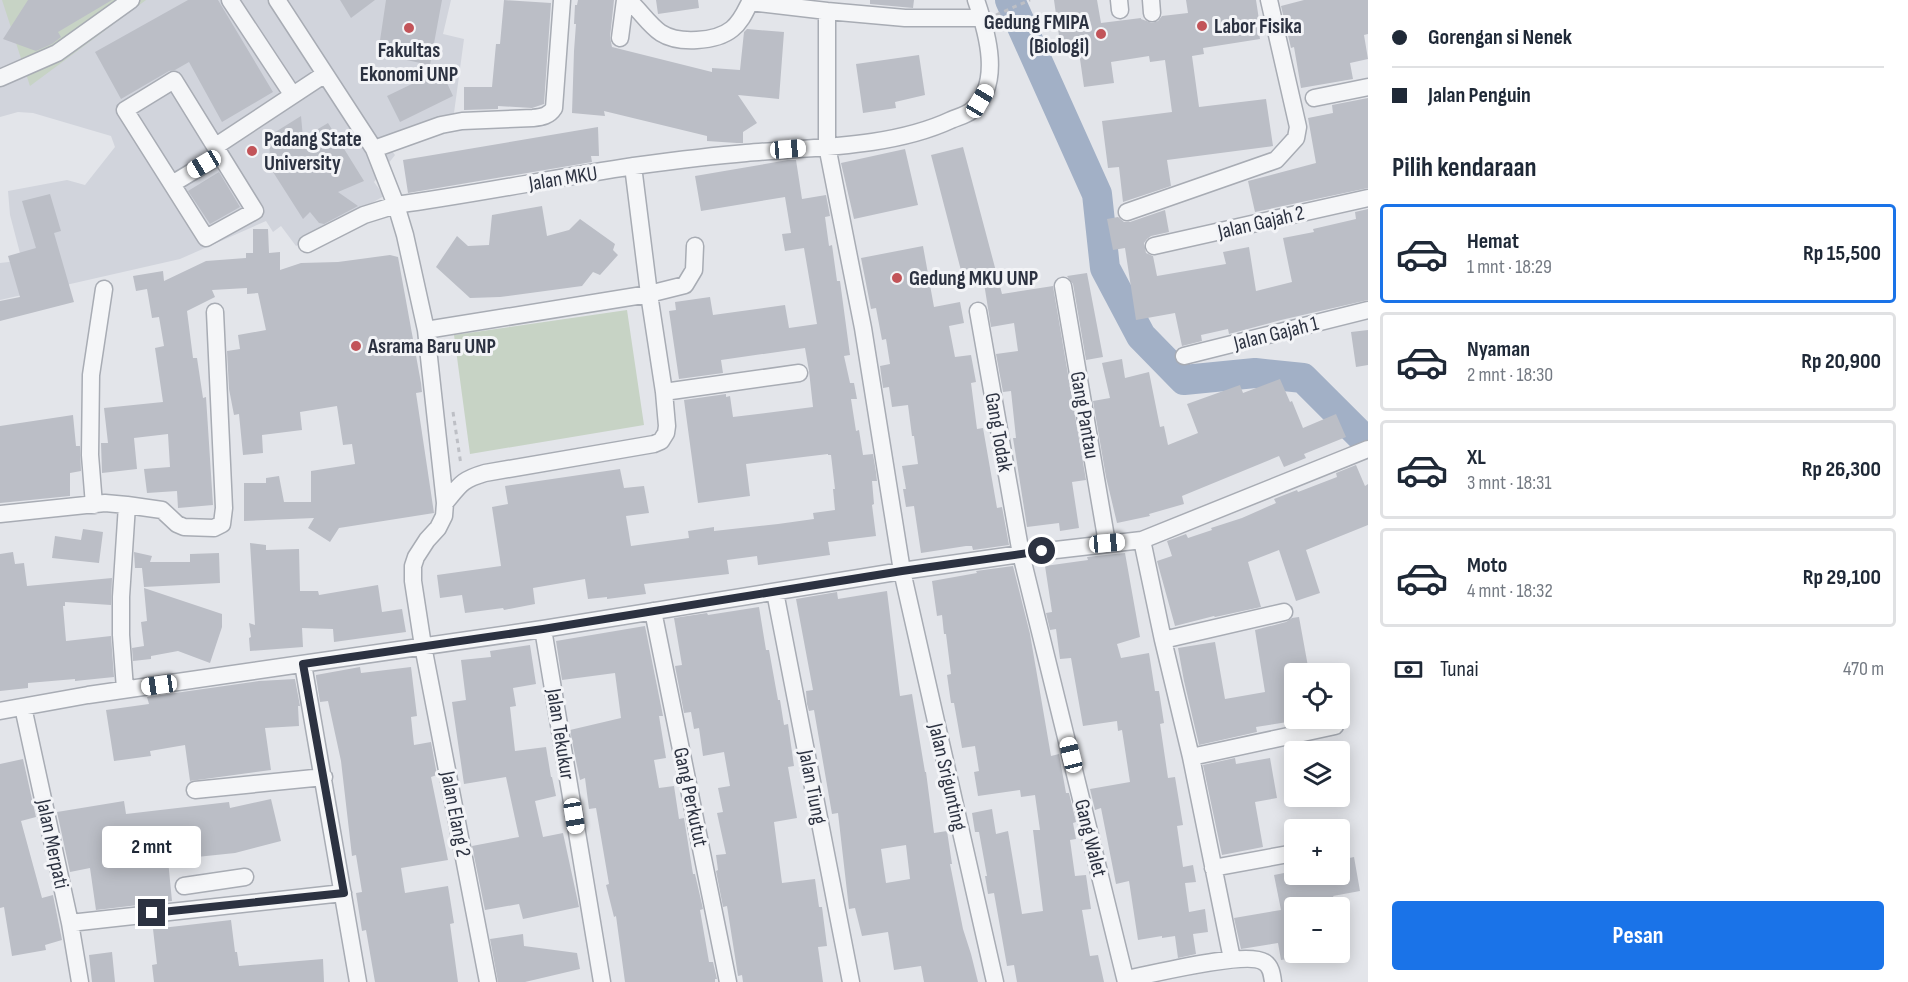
<!DOCTYPE html>
<html lang="id">
<head>
<meta charset="utf-8">
<style>
	body { margin:0; font-family:"Sofia Sans Condensed",sans-serif; background:#f6f6f7; color:#1f2937; height:100vh; display:flex; flex-direction:column; font-size:22px; white-space:nowrap }
	* { box-sizing:border-box; margin:0 }
	p { font-size:20px; color:#747a83 }
	.icon { flex:none; width:33px; height:33px; fill:none; stroke:currentColor; stroke-width:2; stroke-linecap:round; stroke-linejoin:round }
	.map { position:relative; flex:1; overflow:hidden }
	.side { display:flex; flex-direction:column; background:#fff; width:540px }
	.side>* { flex:none }
	.banner { display:grid; align-content:center; height:132px; padding:0 24px; background:#fff }
	.buttons { position:absolute; left:1284px; top:663px; display:grid; gap:12px }
	.buttons a { display:grid; place-items:center; width:66px; height:66px; border-radius:6px; background:#fff; box-shadow:0 3px 15px #0003; font-size:30px }
	.end { position:absolute; width:27px; height:27px; margin:-14px; border:8px solid #2c3241; background:#fff; box-shadow:0 0 0 3px #fff }
	.from { border-radius:50% }
	.bubble { position:absolute; height:42px; border-radius:6px; background:#fff; box-shadow:0 3px 15px #0003; font-size:20px; font-weight:700; line-height:42px; text-align:center }
	.car { position:absolute; width:18px; height:36px; margin:-18px -9px; border-radius:8px; box-shadow:0 0 4px 2px #0007; background:linear-gradient(#fff 24%,#345 0 40%,#fff 0 76%,#345 0 86%,#fff 0) }
	.banner b { display:flex; align-items:center; gap:21px; height:57px; font-size:22px }
	.banner b+b { border-top:2px solid #e0e1e3 }
	.banner i { width:15px; height:15px; background:#1f2937 }
	ul { padding:0; list-style:none }
	li { display:flex; align-items:center; gap:18px; height:99px; margin:0 12px 9px; padding:0 12px; border:3px solid #e0e1e3; border-radius:6px }
	li div { flex:1 }
	li b { display:block; font-size:22px }
	li em { font-style:normal; font-weight:700 }
	li.current { border-color:#1a73e8 }
	li>.icon { width:54px; height:54px; stroke-width:1.5 }
	h2 { padding:0 24px; font-size:27px; line-height:72px }
	.pay { display:flex; align-items:center; gap:15px; height:66px; padding:0 24px; font-size:22px }
	.pay p { margin-inline-start:auto }
	.cta { display:flex; gap:12px; margin-top:auto; padding:12px 24px }
	.cta a { flex:1; height:69px; border-radius:6px; background:#1a73e8; color:#fff; font-size:24px; font-weight:700; line-height:69px; text-align:center }
	main { display:flex; flex:1; min-height:0 }
	.map>svg:first-child { display:block }
</style>
</head>
<body>
<main>
<div class="map">
<svg width="1368" height="982" viewBox="0 0 1368 982">
	<rect width="100%" height="100%" fill="#e3e5ea"/>
	<path fill="#d1d4dc" d="M0,0H451L443,34L464,39L454,113L384,140L395,155L374,182L384,196L296,246L281,226L273,232L266,221L180,259L0,300V263L17,261L21,257L10,215L8,191L67,180L85,185L115,147L111,136L33,113L18,112L0,117Z"/>
	<path fill="#c7d3c5" d="M2,0H146L30,86Z
		M627,310L644,425L470,454L454,335Z"/>
	<g fill="none" stroke-linecap="round" stroke-linejoin="round">
		<path stroke="#a2b0c6" stroke-width="30" d="M1010,0L1097,194L1105,268L1141,336L1184,380L1255,373L1303,378L1368,443"/>
	</g>
	<path fill="#bbbec6" fill-rule="evenodd" d="M28,0H112L58,32L61,37L52,44L36,51L3,39Z
		M188,0H218L273,92L222,122L189,62L175,70L169,71L121,99L95,52Z
		M340,0H375L351,18Z
		M386,0H442L430,65L378,54Z
		M504,0L551,3L544,104L532,108L498,106V109L464,110V87H492L496,44H500Z
		M578,0H614L610,37L612,47L712,72V68L740,70L744,32L747,29L784,32L779,99L738,95L757,123L743,132V143H737L707,141V136L604,111L605,116L572,113L574,51L576,24H574L575,5H577Z
		M656,0H698L699,8L658,14Z
		M870,0H914L913,8L870,4Z
		M1054,0H1097L1101,23L1141,18V19L1152,23L1158,21L1162,16L1188,13L1186,0H1256L1261,33H1259L1260,39L1203,48L1204,54L1192,56L1199,107L1266,99L1273,146L1167,160L1171,186L1123,202L1119,167L1108,168L1102,121L1172,112L1165,60L1150,62L1149,56L1111,62L1114,83L1084,87L1078,45L1061,50Z
		M1304,0H1368V34L1364,35L1368,59L1350,63L1353,79L1301,88L1294,47L1291,48L1281,6Z
		M919,55L925,95L895,102L896,108L863,113L856,64Z
		M441,70L453,96L400,122L387,96Z
		M1368,98V188L1255,212L1248,181L1316,163L1308,118L1333,113L1332,105Z
		M301,116L303,138L328,123L364,181L338,192L358,206L324,224L319,223L310,212L303,219L266,161L270,159L269,136Z
		M598,127L599,156H591L592,162L408,193L403,160Z
		M963,147L1002,294L1053,286L1086,480L1072,482L1079,528L1060,531L1059,523L1027,527L1013,438H1016L1011,391L1003,392L996,354L1018,351L1014,323L991,327L983,277L964,282L931,155Z
		M905,149L918,205L854,219L841,163Z
		M788,160H796L802,199L826,195L830,216L825,217L829,246L832,245L837,281H840L850,355L844,356L850,383H854L857,399H851L856,431L859,430L863,455L873,454L876,472L877,481H872L874,504L872,505L876,536L828,542L830,555L758,565L757,556L727,560L729,574L644,584L646,594L607,599V597L588,599L585,579L533,588L535,604L504,610L503,608L465,613L462,595L440,598L437,575L501,566L492,507L508,504L505,486L620,469L624,488L644,486L649,513L626,516L631,546L689,538L688,531L714,527V531L778,524L814,519L813,513L835,510L833,489H835L831,455H828V454L746,464L750,496L698,503L684,400L726,394V397L730,396L733,417L813,407L809,371L805,348L721,360L723,373L679,379L669,311L676,310L675,302L710,297L713,315L785,305L789,328L817,324L804,248L785,251L782,234L791,233L785,197L701,211L695,176Z
		M219,172L240,207L210,224L188,191Z
		M50,194L61,231L54,233L74,302L0,321V301L20,297L8,256L36,248L22,201Z
		M542,206L547,236L569,230L580,219L615,244L613,250L618,255L600,275L593,272L582,286L500,297L470,298L436,267L457,236L468,246L489,245L492,215Z
		M1368,209V300L1281,320L1229,334L1228,329L1201,335L1202,341L1182,346L1175,313L1136,320L1125,248L1113,250L1107,219L1118,217L1124,222H1130L1165,210L1169,232L1151,236L1147,239L1144,243L1146,253L1153,256L1157,276L1226,264L1223,252L1249,247L1256,291L1292,282L1283,238L1314,232L1313,229L1356,219L1355,212Z
		M253,229H268L269,253L280,252V270L301,263L338,262L390,255L398,257L421,383L422,392L416,393L434,513L339,528L330,542L308,528L314,518L244,521V483H266V478L279,476L284,502H311V471L355,464L352,444L343,445L337,406L300,412L302,430L262,435L263,453L243,455L239,414L234,415L229,389L227,351L240,349L238,335L266,330L258,293L247,294V288L212,290L215,297L187,311L193,358H197L203,398L206,397L213,505L178,508L177,491L147,493L144,469L170,467L168,434L134,438L137,469L102,473L101,443H108L104,408L163,402L155,348L164,346L159,317L152,318L147,289L136,291L133,276L163,271L164,281L206,261L246,258V253H253Z
		M923,246L934,307L960,302L964,323L949,326L955,357L971,355L976,382L971,383L977,429L983,428L997,508L1002,507L1009,545L973,550L972,546H966L921,553L914,506L906,507L903,489H906L902,466L918,464L914,436H912L908,405L892,407L889,387L883,388L880,366L890,364L886,339L882,340L876,308L871,309L861,258Z
		M1087,273L1103,357L1086,360L1073,284L1067,276Z
		M1368,330V365L1356,367L1351,332Z
		M1122,359L1125,378L1149,372L1160,427L1164,426L1168,445L1198,433L1187,404L1240,385L1243,393L1280,379L1290,402L1292,401L1303,428L1336,414L1346,437L1304,454L1306,458L1284,467L1279,456L1182,496L1184,504L1149,514L1150,516L1117,523L1106,477L1093,401L1110,398L1102,363Z
		M73,415L76,446H80L81,471L70,473V496L0,503V426Z
		M1356,465L1365,486L1368,484V525L1306,550L1320,593L1296,601L1279,550L1248,562L1261,607L1215,617L1214,616L1175,626L1157,561L1172,556L1167,541L1186,534L1188,538L1212,530L1211,528L1242,518L1276,503L1274,499L1297,490L1298,492L1337,477L1336,473Z
		M83,529L103,532L99,563L52,558L55,536L81,540Z
		M250,543L266,545V550L299,549L300,591H318L319,595L378,585L382,612L402,609L406,632L334,642L333,629L302,628L303,647L250,651L249,638L251,637L249,623L255,625Z
		M13,552L15,564L24,563L27,586L112,578L111,605L65,602V606H63L66,641L111,636L114,677L75,681V679L28,683V688L0,691V554Z
		M134,552L152,556L150,562H190V554L219,553L220,583L144,587L142,568H135Z
		M1125,553L1140,637L1117,644L1121,658L1149,653L1155,691H1159L1164,723L1160,724L1168,778L1175,777L1183,825L1177,826L1183,867L1193,865L1196,882L1185,883L1189,912L1205,909L1208,932L1193,934L1196,954L1178,958L1175,936L1162,938V936L1138,940L1129,881L1116,884L1101,808L1095,810L1090,789L1130,782L1122,730L1118,731L1117,721L1083,726L1071,658L1060,659L1056,629L1050,630L1046,613L1052,612L1045,566L1088,560L1087,557Z
		M1013,566L1030,634L1051,756L1059,754L1066,793H1069L1076,822L1073,823L1076,839L1070,840L1075,876L1086,875L1091,909L1082,910L1090,956L1098,955L1104,982H1017L1014,965L1007,966L994,893L988,894L985,876H987L979,832H975L972,813L992,809L996,834L1008,831L1022,914L1043,911L1033,830H1040L1035,795L1021,797L1020,790L978,796L974,772L979,771L975,746L962,748L954,703H951L947,675L951,674L946,634H944L942,615L937,616L932,581L977,573L976,571Z
		M144,588L222,614V627L210,663L178,651L151,656V659L133,661L132,648L144,646L141,622L147,621Z
		M887,591L900,696L912,694L925,772H926L934,833L947,831L952,864H950L963,929L971,954L978,982H924L921,966L894,970L888,932L862,936L855,908L849,909L838,813L832,814L814,710L809,711L807,704L806,691L813,690L796,599L837,592L838,599ZM906,845L910,879L886,883L881,849Z
		M759,607L766,650H769L778,700H780L784,725L788,724L794,766L788,767L797,818L774,822L782,883L815,879L819,907H822L827,946L818,947L823,982H743L742,975L738,976L727,906L723,907L716,871L718,870L716,855L726,854L717,813L723,812L718,788L730,786L724,752L703,756L699,728L694,729L691,712L684,713L675,666L682,665L674,618L707,613L708,615Z
		M1299,617L1309,672L1294,674L1292,675L1294,693V721L1256,727L1257,732L1199,745L1184,681L1178,648L1215,642L1225,699L1265,692L1255,630L1286,622L1292,618Z
		M645,626L663,716H659L666,758L654,760L659,788L674,786L679,819L684,818L693,874H695L703,909L700,910L709,962H713L717,979H715V982H625L616,916L614,917L606,885L609,884L596,808L589,809L585,778L580,780L576,761L570,730L621,718L615,673L562,680L556,641Z
		M530,645L536,684L513,688L516,706L510,707L515,751L546,747L551,777H552L556,796L535,801L543,837L563,833L579,907L523,919L519,904L485,910L472,846L519,837L506,777L464,784L452,702L466,700L461,660L491,657L490,651Z
		M360,667L361,673L411,667L417,716L411,717L414,745L431,742L437,775L431,777L448,860L401,868L405,893L448,886L454,923L450,924L458,982H375L366,930L362,931L356,893L362,892L356,855L352,856L341,761L328,701L320,702L316,677V675Z
		M295,679L300,706H298L299,726L265,728L271,770L190,781L185,745L150,751L151,756L114,761L106,710L149,704L147,697L259,681Z
		M1235,758L1236,764L1270,758L1277,798L1255,802L1263,847L1222,855L1203,765Z
		M23,759L36,817L21,821L42,898L53,895L62,940L45,945L46,950L12,956L4,907L0,908V764Z
		M271,799L281,841L235,853L168,860L172,901L96,910L90,868L70,872L57,812L124,801L126,814L229,802L230,808Z
		M1354,857L1360,891L1333,896L1334,898L1317,901L1318,908H1294V958L1281,960L1278,943L1241,949L1234,918L1281,910L1274,875L1294,871V874H1303L1304,880L1340,874V860Z
		M231,920L235,952H237L239,966L323,959L324,982H154L152,965L157,964L153,929Z
		M523,934L524,946L577,953L580,969L525,982H498L490,939Z
		M112,952L115,982H92L89,955Z"/>
	<g fill="none" stroke-linecap="round" stroke-linejoin="round">
		<defs>
			<path id="minor" d="M230,0L292,94
				M277,0L374,149L396,205L405,235L426,330L445,503L444,516L438,528L427,540L416,557L413,566V581L423,646L488,982
				M628,0C640,10 648,24 661,33C678,44 716,42 732,29C741,22 745,12 750,2
				M750,0V2L827,11
				M1119,0L1120,10
				M1151,0L1152,13
				M982,18H905L827,11V146L863,328L902,571L995,982
				M620,38L625,0
				M0,78L57,53L131,0
				M174,80L255,211L206,238L125,110Z
				M1314,98L1368,87
				M216,146L325,74
				M374,149L441,125L462,121L533,118C542,117 549,116 554,108L562,0
				M172,184L220,155
				M1127,212L1276,160L1296,138L1298,127L1269,0
				M307,244L364,215L396,205C476,194 554,178 634,166C671,161 709,156 746,153C812,147 891,148 951,120C958,117 966,115 971,111C1003,85 987,32 976,0
				M1154,246L1368,198
				M1063,286L1107,543
				M978,311L1021,554L1126,982
				M426,330L649,294L685,285L694,270L695,246
				M1184,356L1368,310
				M664,392L799,373
				M445,503C460,485 461,480 485,473L654,444L661,441L666,433L667,426L664,392L649,294L633,166
				M94,505L90,455L91,375L104,289
				M127,505L162,510L177,524L184,527L214,528L222,524L224,508L215,312
				M0,514L105,503L127,505L121,597V635L125,689
				M775,592L851,982
				M653,611L728,982
				M543,629L602,982
				M1163,640L1284,612
				M303,664L358,982
				M23,707L70,923L80,982
				M0,711L88,695L543,629L902,571L1021,554L1142,540
				M1191,757L1335,726
				M195,790L324,777
				M1213,868L1294,853
				M184,886L245,877
				M70,923L343,893
				M1232,959L1191,757L1163,640L1142,540L1368,449
				M1126,979C1150,975 1246,950 1264,962C1271,966 1272,974 1273,982"/>
		</defs>
		<use href="#minor" stroke="#a8acb4" stroke-width="19"/>
		<path stroke="#bdbfc5" stroke-width="3" stroke-dasharray="4.5 4.5" stroke-linecap="butt" d="M996,15L1030,0
			M453,412L461,465"/>
		<use href="#minor" stroke="#f5f6f8" stroke-width="16"/>
	</g>
	<g fill="none" stroke-linecap="round" stroke-linejoin="round">
		<path stroke="#2c3241" stroke-width="8" d="M152,913L344,893L303,664L543,629L902,571L1042,551"/>
	</g>
	<g fill="#c25459" stroke="#f3f4f7" stroke-width="2">
		<circle cx="1202" cy="26" r="6"/>
		<circle cx="409" cy="28" r="6"/>
		<circle cx="1101" cy="34" r="6"/>
		<circle cx="252" cy="151" r="6"/>
		<circle cx="897" cy="278" r="6"/>
		<circle cx="356" cy="346" r="6"/>
	</g>
	<g text-anchor="middle" stroke-width="6" stroke-linejoin="round" paint-order="stroke">
		<g font-size="21" font-weight="bold" fill="#2c3241" stroke="#f3f4f7" text-anchor="start">
			<text x="1089" y="29" text-anchor="end">Gedung FMIPA<tspan x="1089" dy="24">(Biologi)</tspan></text>
			<text x="1214" y="33">Labor Fisika</text>
			<text x="409" y="57" text-anchor="middle">Fakultas<tspan x="409" dy="24">Ekonomi UNP</tspan></text>
			<text x="264" y="146">Padang State<tspan x="264" dy="24">University</tspan></text>
			<text x="909" y="285">Gedung MKU UNP</text>
			<text x="368" y="353">Asrama Baru UNP</text>
		</g>
		<g font-size="21" fill="#2c3241" stroke="#f3f4f7">
			<text transform="translate(563 178) rotate(-9)" y="7">Jalan MKU</text>
			<text transform="translate(1261 222) rotate(-13)" y="7">Jalan Gajah 2</text>
			<text transform="translate(1276 333) rotate(-14)" y="7">Jalan Gajah 1</text>
			<text transform="translate(1085 415) rotate(80)" y="7">Gang Pantau</text>
			<text transform="translate(999 432) rotate(80)" y="7">Gang Todak</text>
			<text transform="translate(561 734) rotate(81)" y="7">Jalan Tekukur</text>
			<text transform="translate(948 777) rotate(77)" y="7">Jalan Srigunting</text>
			<text transform="translate(813 787) rotate(79)" y="7">Jalan Tiung</text>
			<text transform="translate(691 797) rotate(78)" y="7">Gang Perkutut</text>
			<text transform="translate(456 814) rotate(79)" y="7">Jalan Elang 2</text>
			<text transform="translate(1091 838) rotate(76)" y="7">Gang Walet</text>
			<text transform="translate(53 844) rotate(78)" y="7">Jalan Merpati</text>
		</g>
	</g>
</svg>
<div class="buttons">
<a><svg class="icon" aria-label="locate" viewBox="0 0 24 24"><circle cx="12" cy="12" r="6"/><path d="M12 2v4M12 18v4M2 12h4M18 12h4"/></svg></a>
<a><svg class="icon" aria-label="layers" viewBox="0 0 24 24"><path d="M12 4l9 5-9 5-9-5zM3 14l9 5 9-5"/></svg></a>
<a>+</a>
<a>−</a>
</div>
<i class="end from" style="left:1042px;top:551px"></i>
<i class="end" style="left:152px;top:913px"></i>
<div class="bubble" style="left:102px;top:826px;width:99px">2 mnt</div>
<i class="car" style="left:980px;top:101px;rotate:31deg"></i>
<i class="car" style="left:788px;top:149px;rotate:85deg"></i>
<i class="car" style="left:204px;top:164px;rotate:239deg"></i>
<i class="car" style="left:1107px;top:543px;rotate:85deg"></i>
<i class="car" style="left:159px;top:685px;rotate:262deg"></i>
<i class="car" style="left:1071px;top:755px;rotate:346deg"></i>
<i class="car" style="left:574px;top:816px;rotate:171deg"></i>
</div>
<section class="side">
<div class="banner">
<b><i class="from"></i>Gorengan si Nenek</b>
<b><i></i>Jalan Penguin</b>
</div>
<h2>Pilih kendaraan</h2>
<ul>
<li class="current"><svg class="icon" aria-label="car" viewBox="0 0 24 24"><path d="M5 17H2v-5l4-1 3-4h7l3 4 3 1v5h-3M9 17h6M6 11h13"/><circle cx="7" cy="17" r="2"/><circle cx="17" cy="17" r="2"/></svg><div><b>Hemat</b><p>1 mnt · 18:29</p></div><em>Rp 15,500</em></li>
<li><svg class="icon" aria-label="car" viewBox="0 0 24 24"><path d="M5 17H2v-5l4-1 3-4h7l3 4 3 1v5h-3M9 17h6M6 11h13"/><circle cx="7" cy="17" r="2"/><circle cx="17" cy="17" r="2"/></svg><div><b>Nyaman</b><p>2 mnt · 18:30</p></div><em>Rp 20,900</em></li>
<li><svg class="icon" aria-label="car" viewBox="0 0 24 24"><path d="M5 17H2v-5l4-1 3-4h7l3 4 3 1v5h-3M9 17h6M6 11h13"/><circle cx="7" cy="17" r="2"/><circle cx="17" cy="17" r="2"/></svg><div><b>XL</b><p>3 mnt · 18:31</p></div><em>Rp 26,300</em></li>
<li><svg class="icon" aria-label="car" viewBox="0 0 24 24"><path d="M5 17H2v-5l4-1 3-4h7l3 4 3 1v5h-3M9 17h6M6 11h13"/><circle cx="7" cy="17" r="2"/><circle cx="17" cy="17" r="2"/></svg><div><b>Moto</b><p>4 mnt · 18:32</p></div><em>Rp 29,100</em></li>
</ul>
<div class="pay"><svg class="icon" aria-label="cash" viewBox="0 0 24 24"><path d="M3 7h18v10H3z"/><circle cx="12" cy="12" r="2"/></svg>Tunai<p>470 m</p></div>
<div class="cta"><a>Pesan</a></div>
</section>
</main>
</body>
</html>
